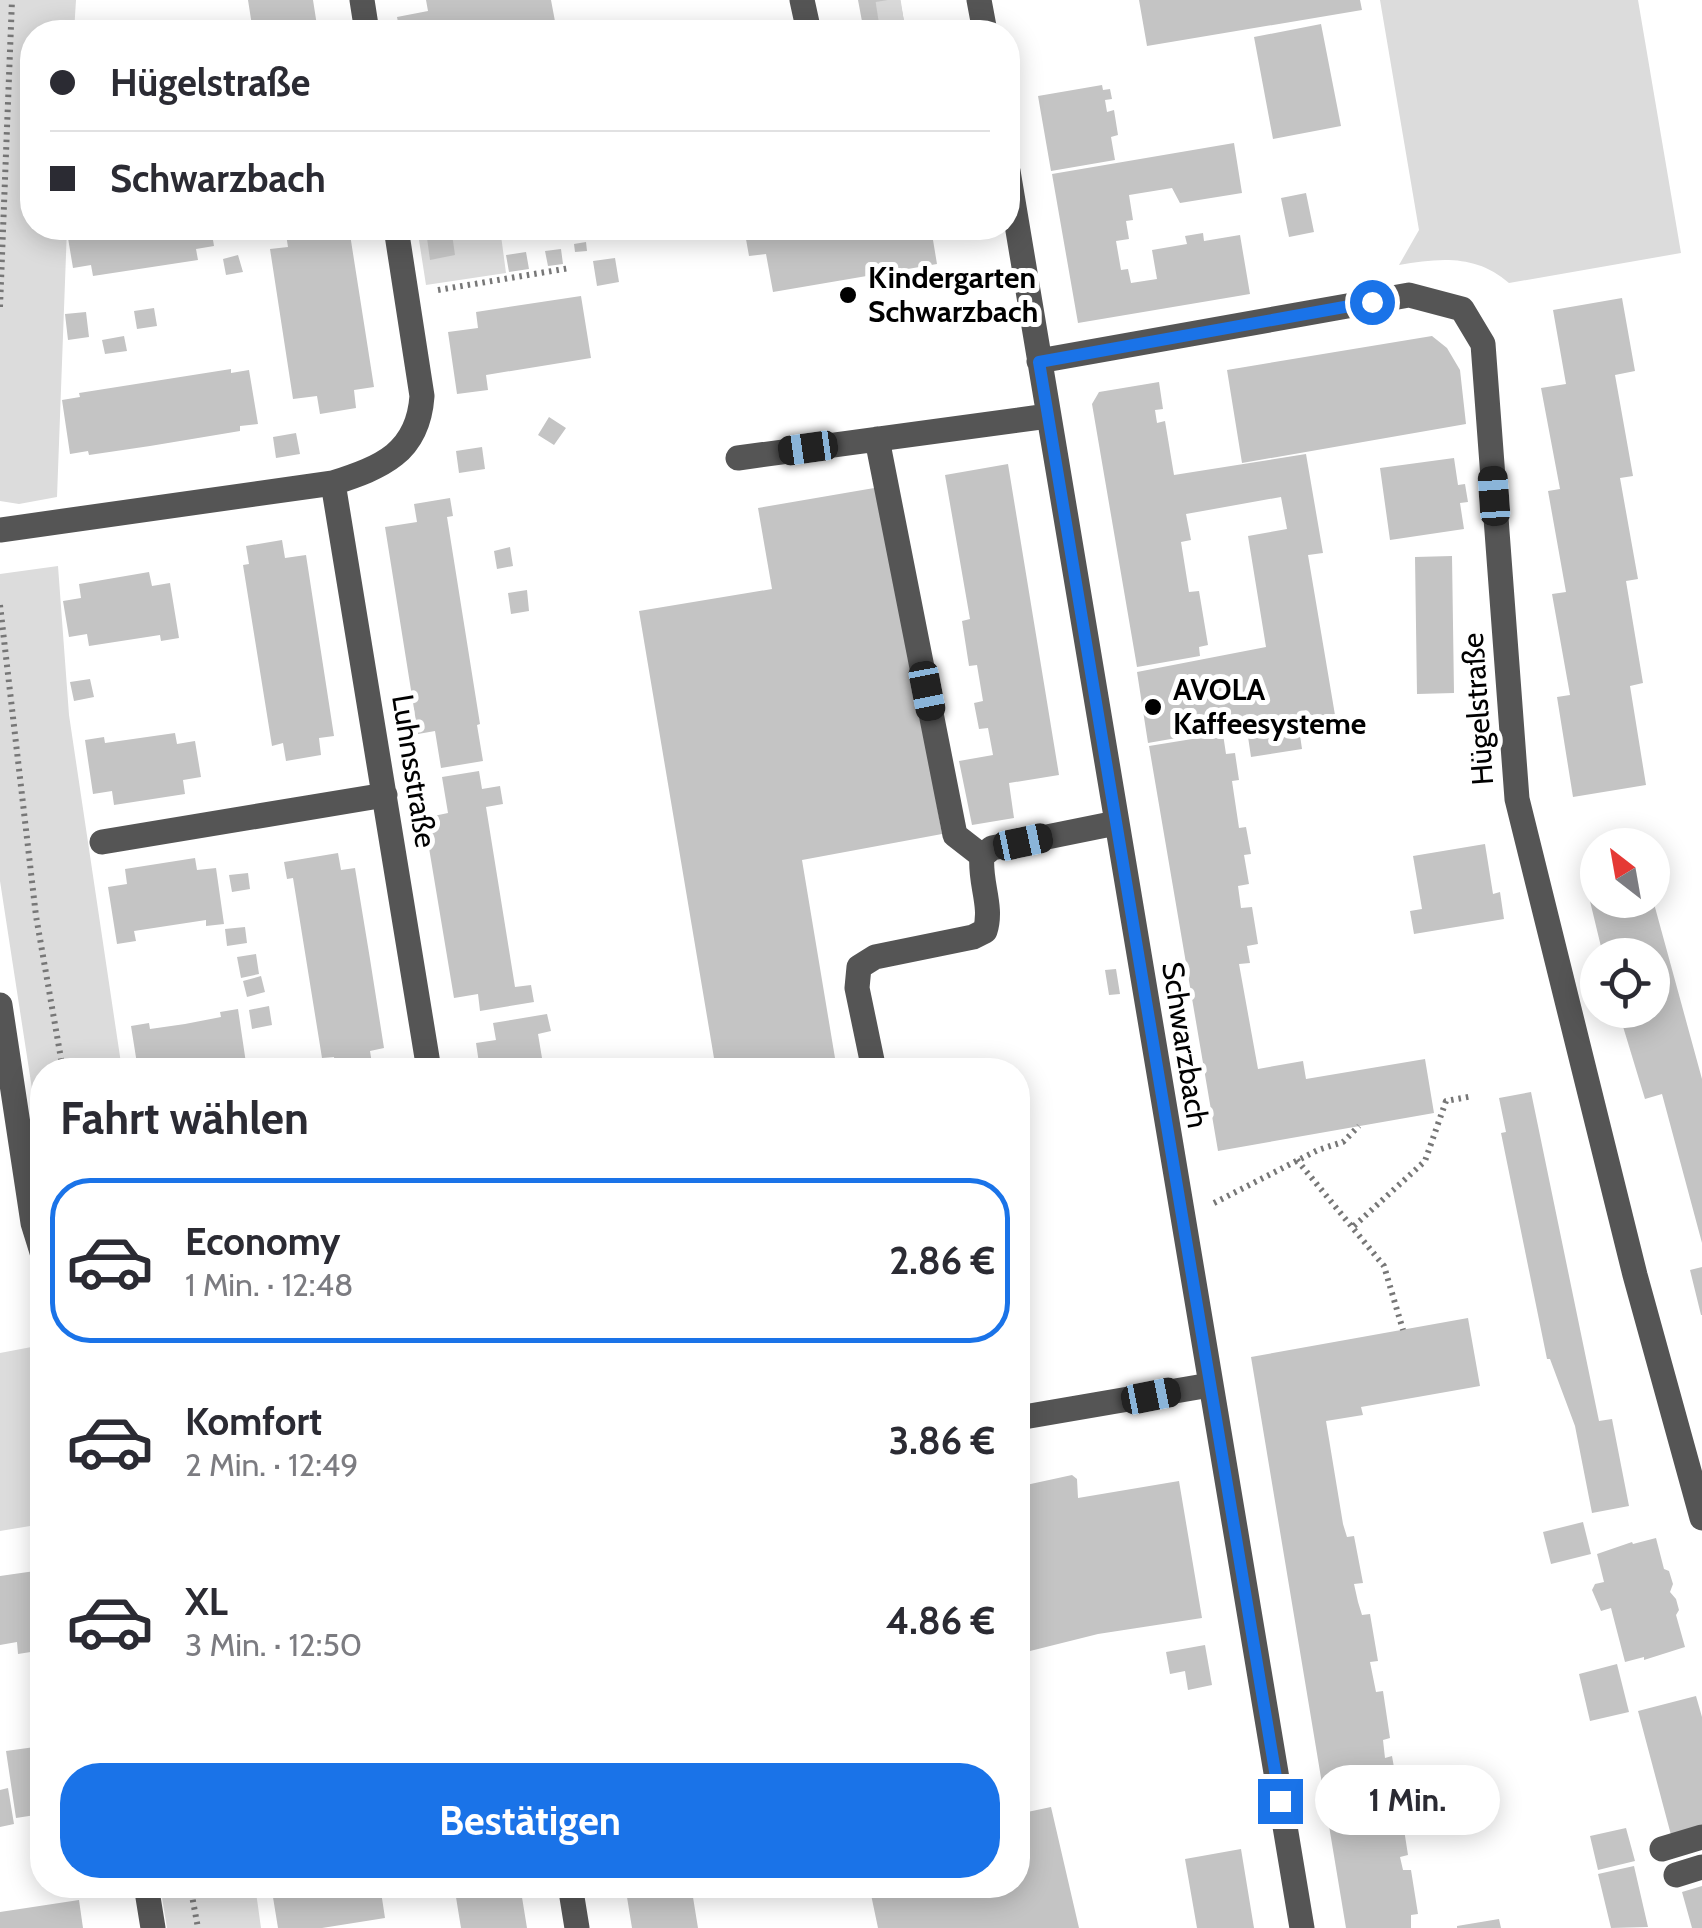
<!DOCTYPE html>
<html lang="de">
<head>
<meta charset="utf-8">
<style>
	body { margin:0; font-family:Cabin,sans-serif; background:#f2f2f3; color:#2b2b33; height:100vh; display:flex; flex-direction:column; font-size:38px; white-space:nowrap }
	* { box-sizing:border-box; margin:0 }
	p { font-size:32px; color:#7c7c81 }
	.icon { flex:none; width:55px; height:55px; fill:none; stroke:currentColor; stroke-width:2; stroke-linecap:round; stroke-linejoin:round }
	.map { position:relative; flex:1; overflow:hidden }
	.details { position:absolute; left:30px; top:1058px; width:1000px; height:840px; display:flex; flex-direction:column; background:#fff; border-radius:40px; box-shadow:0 5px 25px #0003 }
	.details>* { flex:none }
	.hud { position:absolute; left:20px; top:20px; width:1000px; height:220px; border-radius:40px; box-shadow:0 5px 25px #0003; display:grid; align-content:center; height:220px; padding:0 30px; background:#fff }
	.needle { width:65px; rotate:329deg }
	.buttons { position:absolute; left:1580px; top:828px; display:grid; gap:20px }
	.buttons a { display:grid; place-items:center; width:90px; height:90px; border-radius:50%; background:#fff; box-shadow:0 5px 25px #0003; font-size:50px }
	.end { position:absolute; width:45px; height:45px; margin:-22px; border:12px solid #1a73e8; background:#fff; box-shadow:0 0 0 5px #fff }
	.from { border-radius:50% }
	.bubble { position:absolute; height:70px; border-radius:35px; background:#fff; box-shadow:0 5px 25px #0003; font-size:32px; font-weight:700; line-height:70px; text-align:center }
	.car { position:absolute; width:30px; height:60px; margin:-30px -15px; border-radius:12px; box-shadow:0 0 8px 2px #0007; background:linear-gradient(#222 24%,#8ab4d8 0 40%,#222 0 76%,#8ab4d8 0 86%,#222 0) }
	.hud b { display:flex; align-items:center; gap:35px; height:95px; font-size:38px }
	.hud b+b { border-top:2px solid #e1e1e2 }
	.hud i { width:25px; height:25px; background:#2b2b33 }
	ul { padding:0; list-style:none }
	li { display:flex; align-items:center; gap:30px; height:165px; margin:0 20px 15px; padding:0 10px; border:5px solid transparent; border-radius:40px }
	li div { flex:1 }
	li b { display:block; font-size:38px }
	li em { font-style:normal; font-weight:700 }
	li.active { border-color:#1a73e8 }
	li>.icon { width:90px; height:90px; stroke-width:1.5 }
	h2 { padding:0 30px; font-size:45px; line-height:120px }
	.primary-button { display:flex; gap:20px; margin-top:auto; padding:20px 30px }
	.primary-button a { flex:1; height:115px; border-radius:40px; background:#1a73e8; color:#fff; font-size:40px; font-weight:700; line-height:115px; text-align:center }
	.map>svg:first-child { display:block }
</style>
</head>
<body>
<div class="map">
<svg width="1702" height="1928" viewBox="0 0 1702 1928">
	<rect width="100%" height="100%" fill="#fff"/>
	<path fill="#dcdcdc" d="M0,0H76L74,32H32V228H67L57,497L19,504L0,501Z
		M1380,0H1638L1681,253L1509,283C1476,254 1439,258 1399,265L1419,230Z
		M468,228H500L506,273L426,285L419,240Z
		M58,566L69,715L122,1070H42V1154L0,881V574Z
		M42,1345V1524L0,1531V1353Z
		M160,1885H255L261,1928H167Z"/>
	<path fill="#c4c4c4" d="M248,0H313L318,32H253Z
		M426,0H551L557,32H400L397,17L428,11Z
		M858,0H900L906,32H864Z
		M1139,0H1360L1362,10L1147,46Z
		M1321,24L1341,126L1273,139L1254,37Z
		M1102,85L1103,90L1110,89L1112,99L1105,100L1107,112L1114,110L1118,135L1111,137L1115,160L1051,171L1038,96Z
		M1234,143L1242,193L1180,203L1172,188L1129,195L1133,220L1126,221L1129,239L1116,241L1121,270L1128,269L1131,283L1157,279L1152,250L1187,244L1185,236L1203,233L1204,241L1240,235L1250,294L1078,323L1052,174Z
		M1306,193L1314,232L1289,237L1281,198Z
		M85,228H211L214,246L196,249L198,260L93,276L91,265L73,268L67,232Z
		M285,228H349L374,387L354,390L356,408L320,414L317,396L293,399L270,249L288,247Z
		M431,228H468V230L433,235Z
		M744,228H931L937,264L773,292L766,254L749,256Z
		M452,234L455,255L430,260L427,238Z
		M586,242L587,251L575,252L574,244Z
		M561,249L563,264L548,266L545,251Z
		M526,252L529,269L509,272L506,255Z
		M238,255L243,272L226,275L223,259Z
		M615,258L619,282L597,286L593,261Z
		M581,296L591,358L486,375L488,390L457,394L448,332L478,328L476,312Z
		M1622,298L1635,371L1615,375L1633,476L1620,478L1638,579L1626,581L1643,683L1630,686L1646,785L1573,797L1557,697L1570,695L1552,594L1566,592L1548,491L1560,489L1541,388L1566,384L1553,310Z
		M154,308L157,326L137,329L134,311Z
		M86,312L89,337L68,340L65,314Z
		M124,336L127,351L105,354L102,340Z
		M1432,336L1447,348L1460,370L1466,424L1242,463L1227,370Z
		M231,369V373L249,370L258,424L240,426V431L150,446L89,455L88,451L70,454L62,400L80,397L79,393Z
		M1159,382L1163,409L1155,410L1157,423L1165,421L1174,475L1306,454L1323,553L1308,555L1335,715L1298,721L1297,717L1148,743L1137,672L1266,647L1248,536L1287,529L1281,497L1186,514L1191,540L1181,542L1189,592L1199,591L1208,645L1199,647L1200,656L1137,667L1092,404L1099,392Z
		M549,417L566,428L554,445L538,435Z
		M296,433L300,454L276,458L273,437Z
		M482,447L485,469L459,473L456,451Z
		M1454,458L1458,485L1465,484L1468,502L1460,503L1464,529L1390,540L1380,468Z
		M1008,464L1059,775L1009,783L1014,818L972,825L959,761L993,755L988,728L979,729L974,703L983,701L977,665L969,666L962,621L970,619L945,475Z
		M880,487L942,834L802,860L837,1070H716L639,611L772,589L758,508Z
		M450,498L453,516L447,517L480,724L477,725L483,761L441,768L435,731L418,734L385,527L417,522L414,504Z
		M282,540L285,558L306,555L334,736L319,738L321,755L286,761L283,743L272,746L243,565L249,564L246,546Z
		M510,547L513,566L497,569L494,551Z
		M1452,556L1454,693L1417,694L1415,557Z
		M149,572L152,586L170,583L179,638L161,641L160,635L89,646L87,634L69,637L63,601L81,598L79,584Z
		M527,590L529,611L511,614L508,593Z
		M90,679L94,697L74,701L70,682Z
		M1298,721L1302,749L1251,757L1247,730Z
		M175,733L177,744L195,741L201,777L183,780L185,794L114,805L112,791L93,794L85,740L104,737L105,743Z
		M1223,734L1226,754L1235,753L1239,780L1232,781L1239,828L1246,827L1251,854L1244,855L1249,884L1238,886L1241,908L1252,907L1258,944L1247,946L1250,963L1239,964L1258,1069L1303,1061L1306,1079L1425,1059L1434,1113L1218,1151L1149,746Z
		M479,771L482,789L500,786L503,804L486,807L491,838L515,987L531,985L534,1002L480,1011L478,994L454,998L424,818L448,813L442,777Z
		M1485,844L1493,894L1500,892L1504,919L1414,934L1410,911L1422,909L1413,856Z
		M338,853L341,870L355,868L370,959L384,1048L370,1051L373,1070H335L334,1057L322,1058L293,878L287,879L284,862Z
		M195,858L197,870L216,868L224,924L206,926V920L134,931L136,941L117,944L108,887L127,884L125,869Z
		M1598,863V900H1653L1702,1079V1243L1662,1094L1645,1099L1618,1010H1652V955H1603L1582,868Z
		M248,873L250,889L232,892L229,875Z
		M245,927L247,943L227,946L225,929Z
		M256,954L259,974L241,978L237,957Z
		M1116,969L1120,994L1109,995L1105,970Z
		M261,976L265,992L247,997L243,981Z
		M269,1006L272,1025L252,1029L249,1010Z
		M238,1009L246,1063L228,1066L229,1070H138L131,1026L149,1023L150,1029L185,1024L221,1017L220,1012Z
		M547,1014L551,1031L538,1034L544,1070H480L476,1043L496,1040L493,1023Z
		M303,1062L304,1070H280L279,1066Z
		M1531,1092L1599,1421L1612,1419L1629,1506L1592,1513L1575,1426L1550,1359H1547L1501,1133L1506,1132L1499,1098Z
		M1702,1267V1315H1701L1690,1270Z
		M1468,1318L1480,1386L1361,1407L1363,1415L1326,1421L1343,1524L1347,1537L1354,1536L1363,1583L1354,1584L1358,1602L1362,1615L1370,1614L1378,1661L1370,1662L1376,1692L1383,1691L1390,1738L1383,1740L1385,1758L1392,1756L1398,1790L1406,1788L1412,1822L1403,1823L1408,1855L1400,1857L1403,1870H1411L1418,1914L1411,1915V1928H1346L1251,1357Z
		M1072,1475L1077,1479L1078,1498L1179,1481L1202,1618L1098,1634L1018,1654V1546L1029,1541L1021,1492L1018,1488L1021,1484L1026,1485Z
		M1583,1522L1591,1554L1551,1564L1543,1532Z
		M1656,1538L1664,1569L1669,1571L1673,1584L1670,1592L1676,1599L1679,1610L1676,1615L1685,1647L1644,1660V1657L1625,1662L1611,1608L1601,1611L1592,1590L1595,1584L1604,1582L1597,1554L1632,1542L1633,1544Z
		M42,1570V1638L35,1640L37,1651L18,1654L17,1642L0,1645V1576Z
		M1205,1645L1212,1685L1188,1690L1185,1671L1170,1674L1166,1652Z
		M1617,1664L1629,1712L1590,1721L1579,1674Z
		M1696,1696L1702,1717V1827L1671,1835L1638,1711Z
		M42,1746V1814L16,1818L6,1751Z
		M8,1788L14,1824L0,1827V1790Z
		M1051,1807L1079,1928H878L869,1885H1018V1814Z
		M1626,1828L1635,1861L1598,1870L1590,1836Z
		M1241,1849L1254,1928H1197L1185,1859Z
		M1634,1866L1648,1927L1611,1928L1598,1874Z
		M271,1885H380L385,1918L322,1928H278Z
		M454,1885H520L527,1928H461Z
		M625,1885H691L698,1928H632Z
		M1702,1886V1928H1692L1682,1892Z
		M79,1900L83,1928H0V1912Z
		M1499,1919L1501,1928H1457V1926Z"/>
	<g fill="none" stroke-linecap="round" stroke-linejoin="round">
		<path stroke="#d9d9d9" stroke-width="25" stroke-dasharray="25 12" stroke-linecap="butt" d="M888,0L893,32"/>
		<path stroke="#777" stroke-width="6" stroke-dasharray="2.5 5" stroke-linecap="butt" d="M438,290L570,268
			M0,307L12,0
			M0,605L36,916L63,1070
			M1297,1160L1384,1266L1403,1330
			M1214,1203L1318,1150L1343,1142L1359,1126
			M1354,1226L1425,1161L1446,1101L1473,1096
			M190,1885L198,1928"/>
		<path stroke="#555" stroke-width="25" d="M362,0L367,32
			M802,0L809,32
			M979,0L985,32
			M1008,171L1302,1928
			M396,228L422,396C418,453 382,467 333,483L429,1070
			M1039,361L1409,295L1462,309L1483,344L1517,799L1635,1275L1702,1518
			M877,439L955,835L982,856
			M738,458L1048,416
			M0,530L333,483
			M102,842L385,795
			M0,1005L33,1223L42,1252
			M874,1070L857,988L859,967L875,957L973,937L985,931C993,906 979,882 982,856L992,848L1116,823
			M1018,1418L1210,1385
			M1662,1849L1702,1837
			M1676,1875L1702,1867
			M146,1885L153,1928
			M570,1885L577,1928"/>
	</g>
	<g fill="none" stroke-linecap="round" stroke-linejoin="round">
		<path stroke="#1a73e8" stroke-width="12" d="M1280,1801L1039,362L1372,302"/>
	</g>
	<g fill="#000" stroke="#fff" stroke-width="4">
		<circle cx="848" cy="295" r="10"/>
		<circle cx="1153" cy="707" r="10"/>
	</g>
	<g text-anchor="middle" stroke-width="10" stroke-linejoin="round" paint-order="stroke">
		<g font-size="30" font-weight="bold" fill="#000" stroke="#fff" text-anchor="start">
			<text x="868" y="288">Kindergarten<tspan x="868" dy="34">Schwarzbach</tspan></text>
			<text x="1173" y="700">AVOLA<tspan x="1173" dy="34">Kaffeesysteme</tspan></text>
		</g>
		<g font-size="30" fill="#000" stroke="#fff">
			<text transform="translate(1478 709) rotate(-94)" y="10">Hügelstraße</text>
			<text transform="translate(414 771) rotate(81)" y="10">Luhnsstraße</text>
			<text transform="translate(1185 1045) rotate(81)" y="10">Schwarzbach</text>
		</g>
	</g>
</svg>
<div class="buttons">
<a><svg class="needle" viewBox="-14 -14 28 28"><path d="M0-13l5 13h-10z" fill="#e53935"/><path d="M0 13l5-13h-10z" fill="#7c7c81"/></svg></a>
<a><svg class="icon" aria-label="locate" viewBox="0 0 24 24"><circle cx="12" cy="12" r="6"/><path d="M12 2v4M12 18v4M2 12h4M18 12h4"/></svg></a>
</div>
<i class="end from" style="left:1372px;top:302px"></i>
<i class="end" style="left:1280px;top:1801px"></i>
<div class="bubble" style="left:1315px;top:1765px;width:185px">1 Min.</div>
<i class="car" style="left:808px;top:448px;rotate:262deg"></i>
<i class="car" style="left:1494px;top:496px;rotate:356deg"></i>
<i class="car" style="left:927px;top:691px;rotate:169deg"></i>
<i class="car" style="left:1023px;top:842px;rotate:78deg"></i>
<i class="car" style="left:1151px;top:1396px;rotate:79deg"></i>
<div class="hud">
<b><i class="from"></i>Hügelstraße</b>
<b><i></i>Schwarzbach</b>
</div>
<section class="details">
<h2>Fahrt wählen</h2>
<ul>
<li class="active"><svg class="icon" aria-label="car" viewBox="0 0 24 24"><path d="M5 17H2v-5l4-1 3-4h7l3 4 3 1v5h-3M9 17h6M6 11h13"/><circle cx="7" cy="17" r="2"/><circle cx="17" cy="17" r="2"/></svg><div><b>Economy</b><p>1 Min. · 12:48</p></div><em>2.86 €</em></li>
<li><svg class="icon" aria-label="car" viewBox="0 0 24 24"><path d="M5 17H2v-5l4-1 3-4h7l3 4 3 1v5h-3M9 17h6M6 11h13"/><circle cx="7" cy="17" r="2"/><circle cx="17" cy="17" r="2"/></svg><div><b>Komfort</b><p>2 Min. · 12:49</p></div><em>3.86 €</em></li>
<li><svg class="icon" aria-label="car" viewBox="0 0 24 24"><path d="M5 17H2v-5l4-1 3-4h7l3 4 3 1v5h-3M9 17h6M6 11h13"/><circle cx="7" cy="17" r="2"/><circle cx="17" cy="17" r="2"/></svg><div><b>XL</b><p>3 Min. · 12:50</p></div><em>4.86 €</em></li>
</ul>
<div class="primary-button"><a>Bestätigen</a></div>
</section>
</div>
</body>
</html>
